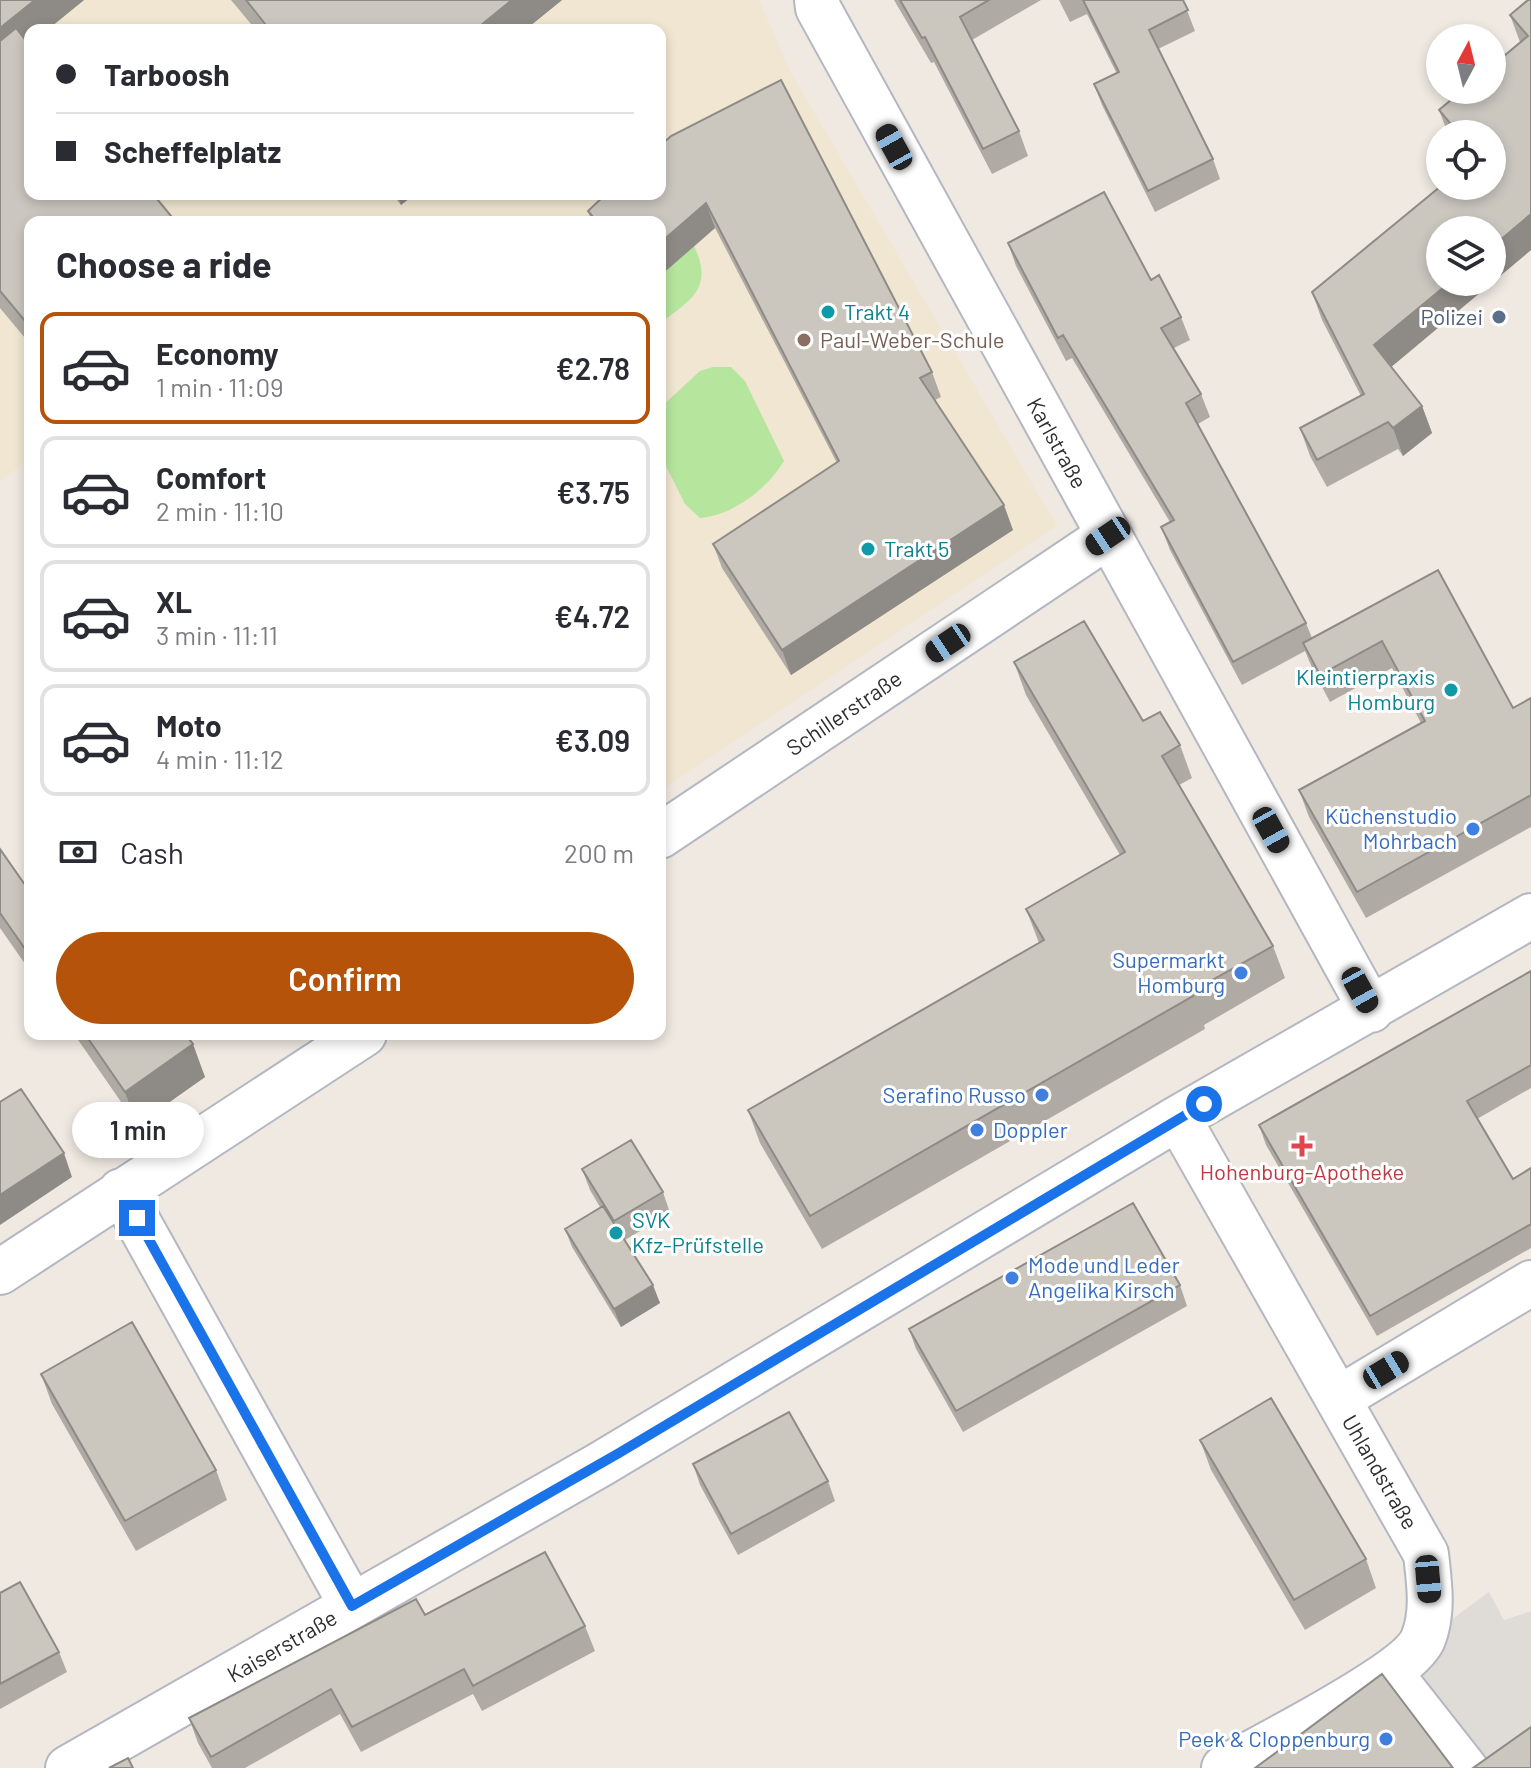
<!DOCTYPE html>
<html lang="en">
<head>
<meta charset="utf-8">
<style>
	body { margin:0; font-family:Barlow,sans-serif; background:#f2f2f3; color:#2b2b33; height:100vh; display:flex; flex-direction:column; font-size:30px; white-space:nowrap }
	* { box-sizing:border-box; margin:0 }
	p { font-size:26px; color:#7c7c81 }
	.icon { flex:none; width:44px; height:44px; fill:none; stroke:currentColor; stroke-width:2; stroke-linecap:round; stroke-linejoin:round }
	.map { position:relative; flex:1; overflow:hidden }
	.side { position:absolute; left:24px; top:216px; width:642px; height:824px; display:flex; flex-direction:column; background:#fff; border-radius:16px; box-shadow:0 4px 12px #0003 }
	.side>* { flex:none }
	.hud { position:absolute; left:24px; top:24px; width:642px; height:176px; border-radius:16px; box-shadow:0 4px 12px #0003; display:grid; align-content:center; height:176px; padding:0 32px; background:#fff }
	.needle { width:52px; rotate:7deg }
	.tools { position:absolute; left:1426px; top:24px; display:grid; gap:16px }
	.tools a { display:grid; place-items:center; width:80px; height:80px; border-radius:50%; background:#fff; box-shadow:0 4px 12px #0003; font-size:40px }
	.end { position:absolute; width:36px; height:36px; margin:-18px; border:10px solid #1a73e8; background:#fff; box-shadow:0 0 0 4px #fff }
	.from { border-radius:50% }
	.bubble { position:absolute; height:56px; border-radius:28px; background:#fff; box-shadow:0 4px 12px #0003; font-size:26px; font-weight:600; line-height:56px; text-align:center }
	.car { position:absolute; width:24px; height:48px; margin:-24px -12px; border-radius:10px; box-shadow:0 0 6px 2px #0007; background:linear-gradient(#222 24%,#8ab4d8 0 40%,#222 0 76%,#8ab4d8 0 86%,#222 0) }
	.hud b { display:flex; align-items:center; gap:28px; height:76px; font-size:30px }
	.hud b+b { border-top:2px solid #e1e1e2 }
	.hud i { width:20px; height:20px; background:#2b2b33 }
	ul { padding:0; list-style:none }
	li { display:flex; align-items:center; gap:24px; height:112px; margin:0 16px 12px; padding:0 16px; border:4px solid #e1e1e2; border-radius:16px }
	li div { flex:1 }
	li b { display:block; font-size:30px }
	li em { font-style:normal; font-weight:600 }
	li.selected { border-color:#b45309 }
	li>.icon { width:72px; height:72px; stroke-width:1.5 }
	h2 { padding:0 32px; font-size:36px; line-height:96px }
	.pay { display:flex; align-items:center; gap:20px; height:88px; padding:0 32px; font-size:30px }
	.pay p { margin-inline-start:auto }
	.primary-button { display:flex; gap:16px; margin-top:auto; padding:16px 32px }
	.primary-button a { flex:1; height:92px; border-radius:48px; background:#b45309; color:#fff; font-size:32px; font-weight:600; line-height:92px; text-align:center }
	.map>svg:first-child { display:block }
</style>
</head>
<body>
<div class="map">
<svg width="1531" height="1768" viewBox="0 0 1531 1768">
	<rect width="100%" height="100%" fill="#efe9e1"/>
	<path fill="#f0e6d1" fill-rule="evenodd" d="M0,0H759L791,73L1057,526L660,791V222H30V459L0,481ZM30,30H660V194H30Z"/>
	<path fill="#b6e59e" d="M694,246C714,288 691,300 660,323V276Z
		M713,367H731L745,381L784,461C767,489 734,515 700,518L685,504L660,454V408L700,371Z"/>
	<path fill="#dfdcd8" d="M1489,1592L1504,1620L1531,1611V1768H1438L1394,1670L1422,1641Z"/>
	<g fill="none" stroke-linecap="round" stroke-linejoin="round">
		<defs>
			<path id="pedestrian" d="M1394,1670L1471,1768"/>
			<path id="minor" d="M817,0L818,8L1371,1010
				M660,836L1108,536
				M1178,1118L1426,1554C1429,1582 1434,1612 1423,1639C1408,1674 1263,1746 1224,1768
				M121,1191L352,1606
				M0,1272L364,1034
				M1338,1399L1531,1283
				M68,1768L601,1464L1178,1118L1531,916"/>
		</defs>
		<use href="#pedestrian" stroke="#b4b7c1" stroke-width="38"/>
		<use href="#minor" stroke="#b4b7c1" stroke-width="48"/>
		<use href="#pedestrian" stroke="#fff" stroke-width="34"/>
		<use href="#minor" stroke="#fff" stroke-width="44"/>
	</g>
	<path fill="#afaba4" d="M0,0H84L29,45L30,344L0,308Z
		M231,0H562L525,30H256Z
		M894,0H1041L972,40L1019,131L1028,156L992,174L934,62L931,63Z
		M1059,0H1183L1195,31L1158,49L1213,159L1220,179L1155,212L1102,105L1094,84L1117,74L1087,14L1070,22Z
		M1528,0L1531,250L1391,367L1422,406L1432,433L1403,456L1398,449L1327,487L1310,456L1300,428L1361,396L1322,320L1312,292L1492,186V134H1448L1439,110L1520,42L1510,15Z
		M660,146L932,372L941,397L935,400L1013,530L791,675L722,568L713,544L837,463L715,228L660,276V222H592L588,211Z
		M392,194H415L401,205Z
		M1008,243L1151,280L1181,317L1190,340L1174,348L1201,394L1210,417L1198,424L1306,623L1312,638L1438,570L1513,708L1531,698V827L1366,918L1309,817L1299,790L1421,723L1392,668L1330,702L1313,670L1305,651L1242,685L1170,550L1161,527L1170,522L1072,358L1066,361L1016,266Z
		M1014,662L1143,721L1180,745L1192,778L1179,785L1273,946L1285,978L1204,1025L1205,1029L822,1249L760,1143L748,1110L1039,943L1026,909L1120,855L1026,695Z
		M0,849L30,892V971L0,928Z
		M1531,971V1088L1477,1119L1513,1179L1531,1168V1248L1377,1336L1266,1145L1259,1125Z
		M74,1034H187L186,1035L205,1077L137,1125Z
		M582,1169L663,1192L670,1213L625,1240L660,1303L621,1327L572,1247L565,1229L600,1207L590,1190Z
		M1180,1285L1187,1306L963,1432L916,1349L909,1329Z
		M41,1374L216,1470L227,1500L136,1551L52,1404Z
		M1200,1440L1366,1559L1376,1588L1305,1630L1211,1470Z
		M693,1464L828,1481L835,1501L738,1555L700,1485Z
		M0,1593L59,1652L67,1672L0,1709Z
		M425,1615L585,1626L595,1651L482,1711L473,1694L361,1752L340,1714L245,1768H212L198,1743L189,1718Z"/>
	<path fill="#8e8b86" d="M35,0H84L47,30H30V44L0,69V28Z
		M512,0H562L525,30H475Z
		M397,194H415L401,205Z
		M706,203L715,228L660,276V243Z
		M1531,214V250L1384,373L1374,345L1450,282H1492V247Z
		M1422,406L1432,433L1403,456L1393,428Z
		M1004,505L1013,530L791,675L782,650Z
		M193,1044L205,1077L137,1125L125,1092Z
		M64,1153L72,1177L0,1225V1195Z
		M653,1285L660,1303L621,1327L614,1309Z"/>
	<path fill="#cbc7bf" stroke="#8e8b86" stroke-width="2" d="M0,0H35L0,28Z
		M246,0H512L475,30H270Z
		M900,0H989L960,17L1019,131L983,149L925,37L922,38Z
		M1083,0H1183L1188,10L1149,30L1213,159L1148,191L1094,84L1119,72Z
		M1528,0H1531V214L1492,247V230H1440V282H1450L1374,345L1422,406L1393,428L1388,422L1317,460L1300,428L1364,394L1312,292L1441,186H1492V134H1459L1439,110L1463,90H1492V66L1528,36L1510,15Z
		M16,28L30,46V194H153L176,222H30V327L0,291V41Z
		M781,80L932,372L920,378L1004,505L782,650L713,544L839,461L706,203L660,243V222H597L588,211L606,194H660V146L671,136Z
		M1104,192L1151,280L1159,275L1181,317L1161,328L1201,394L1186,403L1306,623L1233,662L1161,527L1174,520L1063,335L1058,338L1008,243Z
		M1438,570L1513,708L1531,698V795L1357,892L1299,790L1425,721L1382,641L1320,675L1303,643Z
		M1084,621L1143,721L1160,712L1180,745L1162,756L1273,946L1191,992L1193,996L810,1216L748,1110L1044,940L1026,909L1125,852L1014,662Z
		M0,849L30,892V956L0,913Z
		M1531,971V1065L1467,1101L1513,1179L1531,1168V1224L1370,1316L1259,1125Z
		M85,1034H185L193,1044L125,1092Z
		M21,1089L64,1153L0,1195V1102Z
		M631,1140L663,1192L614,1221L582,1169Z
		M1133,1203L1180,1285L956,1411L909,1329Z
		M603,1206L653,1285L614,1309L565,1229Z
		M132,1322L216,1470L125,1521L41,1374Z
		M1271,1398L1366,1559L1294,1600L1200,1440Z
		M789,1412L828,1481L731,1534L693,1464Z
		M545,1552L585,1626L473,1686L464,1669L352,1727L331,1689L211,1757L189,1718L416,1599L425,1615Z
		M20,1582L59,1652L0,1684V1593Z
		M1382,1674L1453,1768H1255Z
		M1531,1727V1768H1473Z
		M128,1758L133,1768H109Z"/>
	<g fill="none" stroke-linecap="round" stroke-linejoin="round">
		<path stroke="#1a73e8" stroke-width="10" d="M137,1218L352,1606L619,1453L1204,1104"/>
	</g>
	<g fill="#0f9aa8" stroke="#fff" stroke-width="3">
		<circle cx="828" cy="312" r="8"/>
		<circle cx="868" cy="549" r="8"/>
		<circle cx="1451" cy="690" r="8"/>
		<circle cx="616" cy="1233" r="8"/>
	</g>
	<circle fill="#5c6f8a" stroke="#fff" stroke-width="3" cx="1499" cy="317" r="8"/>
	<circle fill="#8d6e63" stroke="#fff" stroke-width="3" cx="804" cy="340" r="8"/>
	<g fill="#3f7fe0" stroke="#fff" stroke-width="3">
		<circle cx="1473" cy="829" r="8"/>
		<circle cx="1241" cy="973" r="8"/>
		<circle cx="1042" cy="1095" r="8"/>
		<circle cx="977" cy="1130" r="8"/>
		<circle cx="1012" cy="1278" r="8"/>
		<circle cx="1386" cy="1739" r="8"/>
	</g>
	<path fill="#e0444e" stroke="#fff" stroke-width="3" d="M1298 1134h8v8h8v8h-8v8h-8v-8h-8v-8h8z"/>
	<g text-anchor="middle" stroke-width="6" stroke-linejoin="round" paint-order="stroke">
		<g font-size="22" fill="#0d838f" stroke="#fff" text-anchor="start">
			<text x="844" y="320">Trakt 4</text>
			<text x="884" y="557">Trakt 5</text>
			<text x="1435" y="685" text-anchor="end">Kleintierpraxis<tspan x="1435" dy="25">Homburg</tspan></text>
			<text x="632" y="1228">SVK<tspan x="632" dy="25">Kfz-Prüfstelle</tspan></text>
		</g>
		<g font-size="22" fill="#4e5e75" stroke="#fff" text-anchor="end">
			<text x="1483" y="325">Polizei</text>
		</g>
		<g font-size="22" fill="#785e54" stroke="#fff" text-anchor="start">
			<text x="820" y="348">Paul-Weber-Schule</text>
		</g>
		<g font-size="22" fill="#2e2e2e" stroke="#fff">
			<text transform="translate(1057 443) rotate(61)" y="8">Karlstraße</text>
			<text transform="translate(844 713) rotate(-34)" y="8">Schillerstraße</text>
			<text transform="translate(1380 1472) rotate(60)" y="8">Uhlandstraße</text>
			<text transform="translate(282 1646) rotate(-30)" y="8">Kaiserstraße</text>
		</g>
		<g font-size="22" fill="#366cbe" stroke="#fff" text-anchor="end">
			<text x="1457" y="824">Küchenstudio<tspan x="1457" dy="25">Mohrbach</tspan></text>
			<text x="1225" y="968">Supermarkt<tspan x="1225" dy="25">Homburg</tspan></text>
			<text x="1026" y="1103">Serafino Russo</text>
			<text x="993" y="1138" text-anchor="start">Doppler</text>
			<text x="1028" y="1273" text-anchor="start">Mode und Leder<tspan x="1028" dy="25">Angelika Kirsch</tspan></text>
			<text x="1370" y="1747">Peek &amp; Cloppenburg</text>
		</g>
		<g font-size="22" fill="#be3a42" stroke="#fff">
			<text x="1302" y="1180">Hohenburg-Apotheke</text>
		</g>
	</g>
</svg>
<div class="tools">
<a><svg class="needle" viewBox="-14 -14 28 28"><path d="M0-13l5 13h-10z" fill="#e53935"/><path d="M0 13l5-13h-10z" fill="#7c7c81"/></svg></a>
<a><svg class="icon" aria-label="locate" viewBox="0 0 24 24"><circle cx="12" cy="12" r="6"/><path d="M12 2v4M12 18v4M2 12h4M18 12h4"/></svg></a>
<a><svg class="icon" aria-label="layers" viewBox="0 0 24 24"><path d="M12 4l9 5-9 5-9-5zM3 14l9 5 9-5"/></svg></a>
</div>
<i class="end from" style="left:1204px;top:1104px"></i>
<i class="end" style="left:137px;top:1218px"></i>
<div class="bubble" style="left:72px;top:1102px;width:132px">1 min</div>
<i class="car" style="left:894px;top:147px;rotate:331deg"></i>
<i class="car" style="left:1108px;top:536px;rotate:236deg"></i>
<i class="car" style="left:948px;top:643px;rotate:236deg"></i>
<i class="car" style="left:1271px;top:830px;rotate:151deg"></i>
<i class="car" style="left:1360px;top:990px;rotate:151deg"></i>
<i class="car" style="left:1386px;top:1370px;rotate:59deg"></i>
<i class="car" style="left:1428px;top:1579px;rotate:175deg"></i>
<div class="hud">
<b><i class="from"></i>Tarboosh</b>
<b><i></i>Scheffelplatz</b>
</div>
<section class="side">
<h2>Choose a ride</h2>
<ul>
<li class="selected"><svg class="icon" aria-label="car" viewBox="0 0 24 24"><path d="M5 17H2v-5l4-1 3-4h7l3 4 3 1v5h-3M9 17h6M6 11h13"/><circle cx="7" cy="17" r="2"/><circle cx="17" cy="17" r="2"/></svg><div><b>Economy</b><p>1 min · 11:09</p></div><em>€2.78</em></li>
<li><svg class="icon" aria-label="car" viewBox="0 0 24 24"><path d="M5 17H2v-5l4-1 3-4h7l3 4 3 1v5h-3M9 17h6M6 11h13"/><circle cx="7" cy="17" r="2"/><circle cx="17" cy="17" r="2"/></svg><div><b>Comfort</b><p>2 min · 11:10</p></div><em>€3.75</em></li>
<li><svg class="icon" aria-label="car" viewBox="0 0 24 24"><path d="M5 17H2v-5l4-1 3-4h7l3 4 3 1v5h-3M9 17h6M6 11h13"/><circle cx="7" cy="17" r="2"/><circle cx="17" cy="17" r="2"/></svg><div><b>XL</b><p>3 min · 11:11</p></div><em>€4.72</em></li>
<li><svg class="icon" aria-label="car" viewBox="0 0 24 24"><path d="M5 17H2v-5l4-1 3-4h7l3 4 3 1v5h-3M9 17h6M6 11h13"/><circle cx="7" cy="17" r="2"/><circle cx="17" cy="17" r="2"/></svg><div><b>Moto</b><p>4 min · 11:12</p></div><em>€3.09</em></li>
</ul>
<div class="pay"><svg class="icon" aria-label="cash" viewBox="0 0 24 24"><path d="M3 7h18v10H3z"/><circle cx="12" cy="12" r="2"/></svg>Cash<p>200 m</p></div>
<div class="primary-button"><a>Confirm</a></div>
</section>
</div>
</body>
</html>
